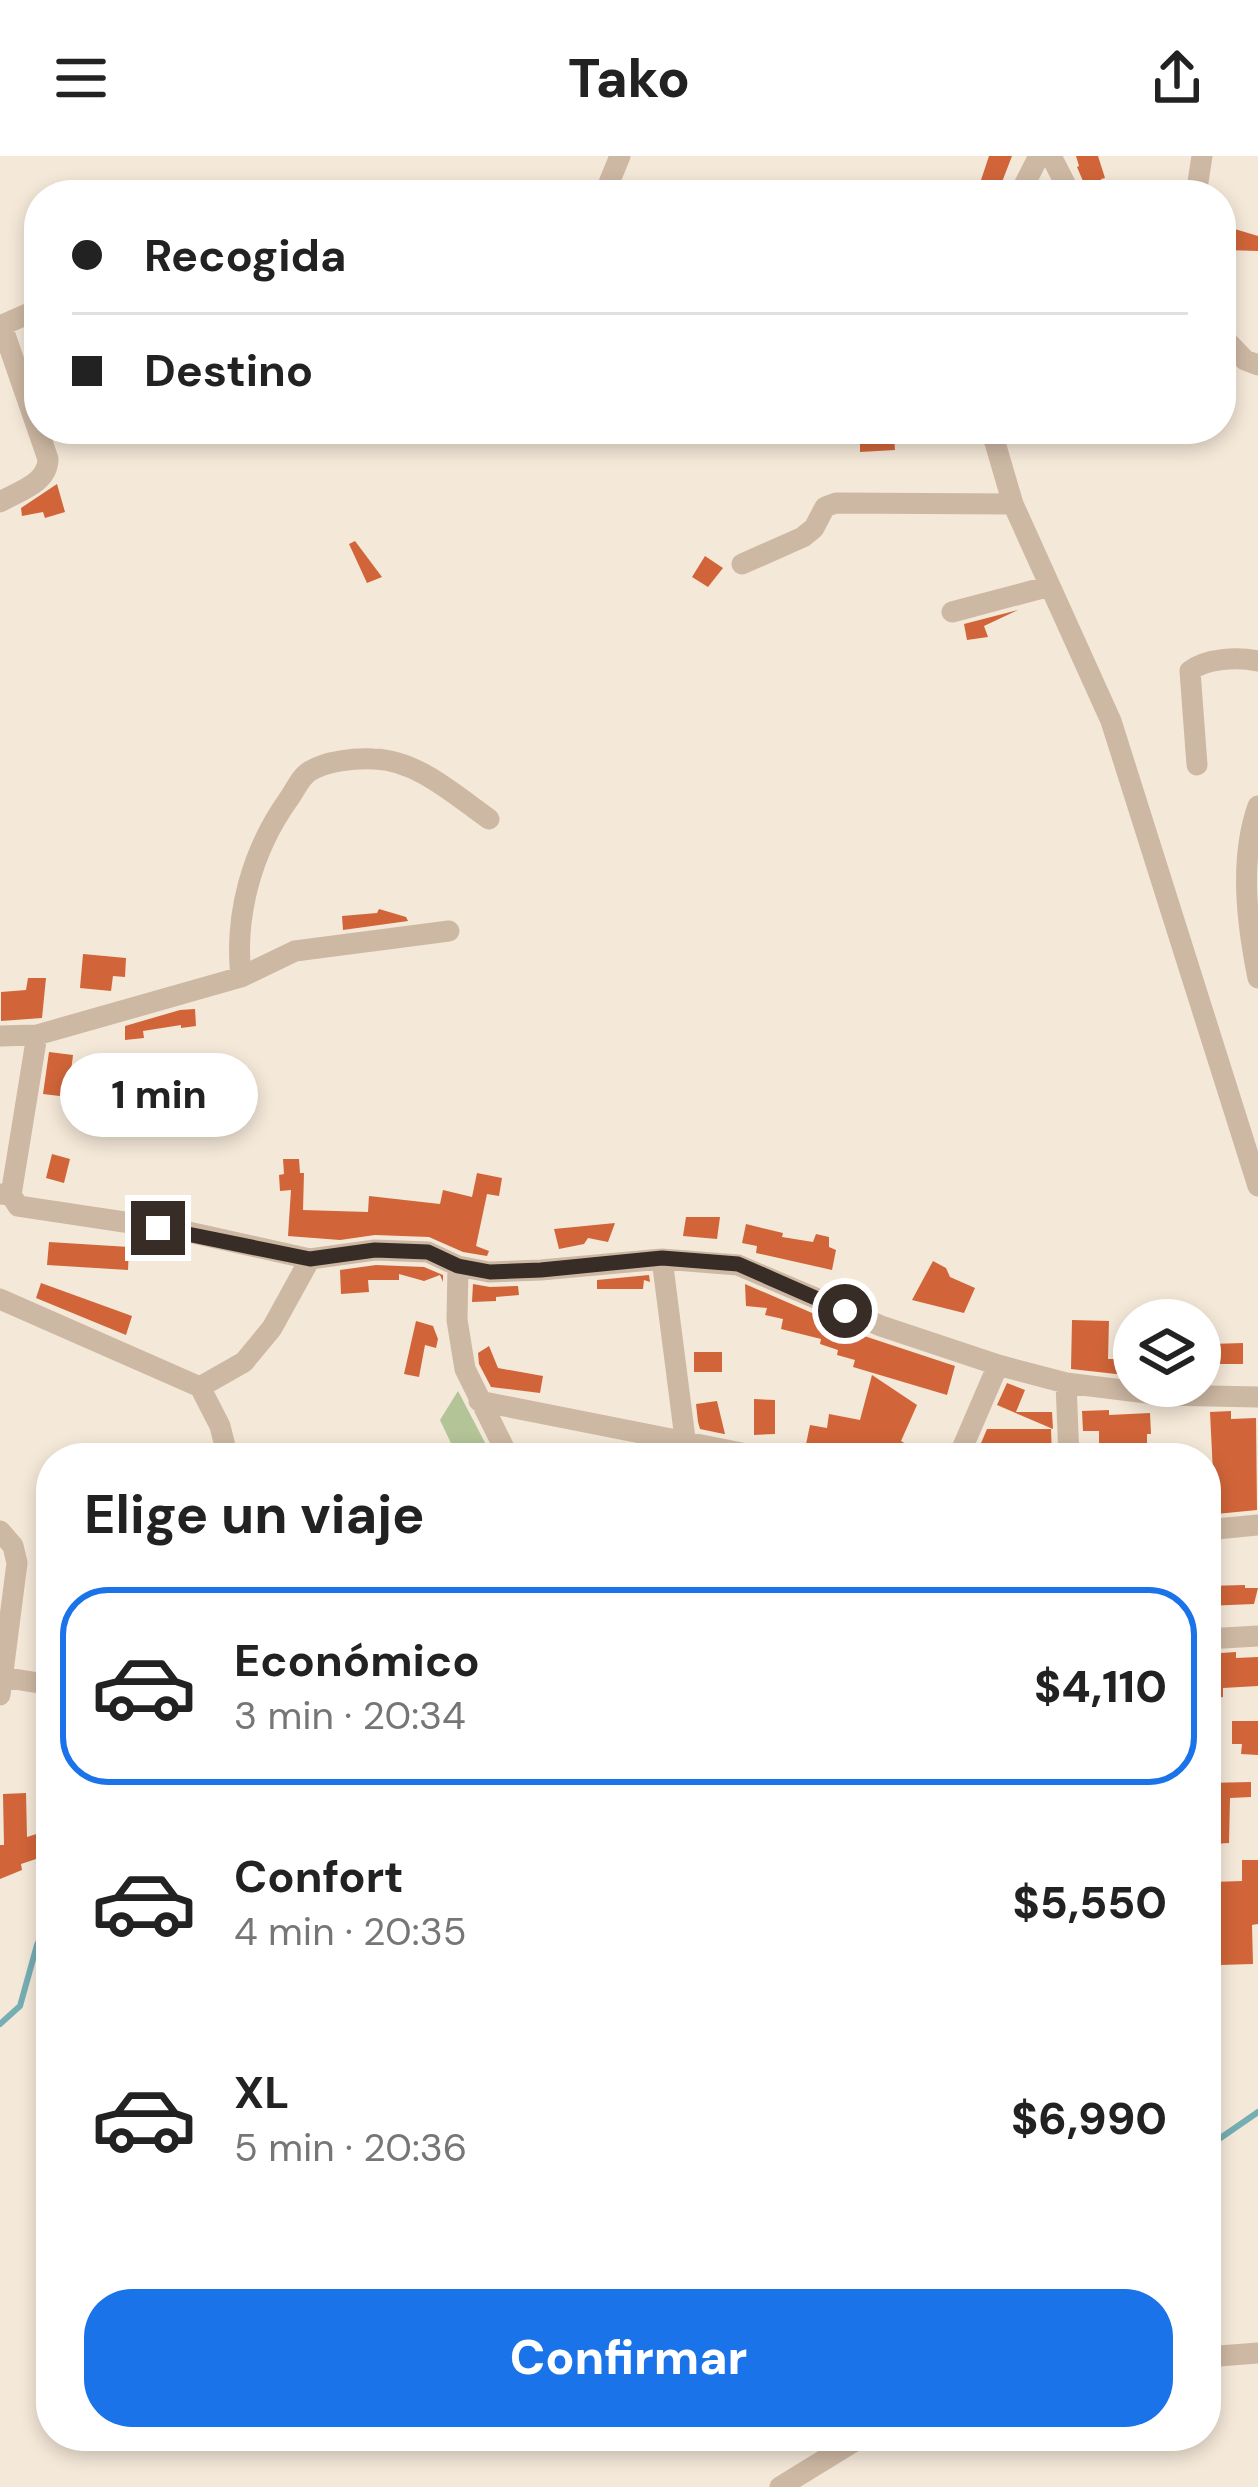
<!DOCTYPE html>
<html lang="es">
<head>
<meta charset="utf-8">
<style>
	body { margin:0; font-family:"DM Sans",sans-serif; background:#f6f6f6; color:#222; height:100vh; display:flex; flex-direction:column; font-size:45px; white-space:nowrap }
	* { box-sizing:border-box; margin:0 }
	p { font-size:39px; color:#767676 }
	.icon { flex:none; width:66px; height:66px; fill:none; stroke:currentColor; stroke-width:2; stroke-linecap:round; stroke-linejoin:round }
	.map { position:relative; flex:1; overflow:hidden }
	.side { position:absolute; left:36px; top:1287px; width:1185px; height:1008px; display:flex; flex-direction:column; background:#fff; border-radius:48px; box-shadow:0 6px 18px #0003 }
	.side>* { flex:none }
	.hud { position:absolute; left:24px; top:24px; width:1212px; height:264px; border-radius:48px; box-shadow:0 6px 18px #0003; display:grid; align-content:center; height:264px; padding:0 48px; background:#fff }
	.fabs { position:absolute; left:1113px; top:1143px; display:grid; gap:24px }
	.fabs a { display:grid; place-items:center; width:108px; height:108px; border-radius:50%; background:#fff; box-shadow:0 6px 18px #0003; font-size:60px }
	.end { position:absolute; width:54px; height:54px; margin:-27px; border:15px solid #372c26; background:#fff; box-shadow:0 0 0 6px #fff }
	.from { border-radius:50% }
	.bubble { position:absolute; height:84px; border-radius:42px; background:#fff; box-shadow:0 6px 18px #0003; font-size:39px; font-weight:800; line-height:84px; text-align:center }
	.hud b { display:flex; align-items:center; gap:42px; height:114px; font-size:45px }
	.hud b+b { border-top:3px solid #e0e0e0 }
	.hud i { width:30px; height:30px; background:#222 }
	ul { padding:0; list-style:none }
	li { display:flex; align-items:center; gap:36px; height:198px; margin:0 24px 18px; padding:0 24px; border:6px solid transparent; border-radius:48px }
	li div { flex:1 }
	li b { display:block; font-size:45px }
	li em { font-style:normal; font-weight:800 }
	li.on { border-color:#1a73e8 }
	li>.icon { width:108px; height:108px; stroke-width:1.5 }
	h2 { padding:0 48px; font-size:54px; line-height:144px }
	.primary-button { display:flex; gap:24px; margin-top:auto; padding:24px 48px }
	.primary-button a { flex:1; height:138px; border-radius:48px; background:#1a73e8; color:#fff; font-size:48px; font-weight:800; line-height:138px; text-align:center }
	header { display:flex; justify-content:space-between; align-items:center; height:156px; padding:0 48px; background:#fff; font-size:54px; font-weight:800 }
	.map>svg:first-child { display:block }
</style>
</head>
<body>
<header><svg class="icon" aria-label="menu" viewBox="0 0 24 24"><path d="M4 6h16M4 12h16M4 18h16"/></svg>Tako<svg class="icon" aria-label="share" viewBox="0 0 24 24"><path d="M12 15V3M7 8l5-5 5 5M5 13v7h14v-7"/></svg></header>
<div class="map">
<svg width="1258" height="2331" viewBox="0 0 1258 2331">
	<rect width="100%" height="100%" fill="#f4e8d8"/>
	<path fill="#b3c497" d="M458,1235L493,1302H458L440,1264Z"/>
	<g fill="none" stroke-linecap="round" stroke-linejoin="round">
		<path stroke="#75aeb3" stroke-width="6" d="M0,1868L20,1850L37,1789L51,1758
			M1206,1992L1258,1956"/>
	</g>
	<path fill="#d16539" d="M989,0H1012L997,39H974L976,24H981Z
		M1076,0H1098L1105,22L1101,23L1107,39H1089L1077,11L1079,10Z
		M1228,71L1258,80V95L1226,94Z
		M894,279L895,294L860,296V280Z
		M57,328L65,356L45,362L43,356L22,360L21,352Z
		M355,385L382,421L367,427L349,388Z
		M705,400L723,412L708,431L692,421Z
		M1018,454L984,470L988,481L967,484L964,468Z
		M379,753L406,761L408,765L343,774L342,760L377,757Z
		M83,798L126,802L125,821L113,820L111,835L80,832Z
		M28,822H46L42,862L1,865V836L26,834Z
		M195,853L196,870L181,872V869L143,875L144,882L125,884V870L180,854Z
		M49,896L73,899L68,941L43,938Z
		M52,998L70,1003L64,1027L46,1022Z
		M283,1003H299L300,1017H304L303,1054L368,1056L369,1040L440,1048L443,1034L472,1041L477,1017L502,1022L499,1040L487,1038L476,1090L489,1095L487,1100L463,1096L429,1081L375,1079L340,1084L288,1080L291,1034L280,1035L279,1019L284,1018Z
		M686,1061H720L717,1083L683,1080Z
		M615,1067L608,1086L588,1082L584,1088L559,1093L554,1073Z
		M746,1068L783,1077L782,1081L813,1086L816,1078L829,1081V1091L836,1094L832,1114L756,1097L757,1090L742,1087Z
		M49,1086L129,1091L128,1114L47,1109Z
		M933,1105L946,1112L950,1121L975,1132L964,1157L912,1144Z
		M376,1109L424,1111L443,1119V1126L440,1119L424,1125L399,1118V1124H368L369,1136L341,1138L340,1114Z
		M649,1119L650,1126L644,1124L643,1133H597V1124Z
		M41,1127L132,1160L126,1179L36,1142Z
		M473,1128L490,1131L518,1130L519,1139L496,1141V1145L472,1146Z
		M745,1128L819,1160V1163L841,1170L840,1172L955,1210L947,1239L853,1211L855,1204L837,1199L838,1194L820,1188L821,1183L781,1173L783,1163L765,1159L767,1152L746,1150Z
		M1072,1164L1109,1165L1108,1203H1134V1220L1071,1213Z
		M416,1165L433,1170L438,1183L436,1192L425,1189L419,1221L404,1218Z
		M1243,1187V1208H1211V1188Z
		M489,1190L498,1212L543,1220L540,1237L491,1231L479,1208L478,1197Z
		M694,1196H722V1216H694Z
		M872,1219L917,1249L901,1285L930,1302H887L840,1288L837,1302L804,1298L810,1269L827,1272L829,1258L860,1264Z
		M1007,1227L1025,1234L1016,1256H1052L1053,1273L997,1249Z
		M754,1243L775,1244V1278L754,1279Z
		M717,1245L725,1278H724L700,1273L698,1266L696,1248Z
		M1109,1254V1259L1150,1257L1151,1278H1147V1294H1099V1275H1083L1082,1255Z
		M1231,1255V1263L1256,1262L1257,1354L1206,1359V1318L1213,1317L1210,1256Z
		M987,1273H1051L1052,1302H1013V1292H979Z
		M1245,1429V1432H1258L1254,1448L1206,1450V1430Z
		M1236,1496V1502L1258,1501V1530L1223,1532V1541L1206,1543V1498Z
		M1232,1565H1258V1599L1241,1598L1242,1588H1232Z
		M1251,1626V1641L1230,1642L1229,1687L1213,1688L1211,1642H1206V1627Z
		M26,1637L27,1681L49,1674L51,1698L21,1708L22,1714L0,1723V1689H4L3,1638Z
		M1242,1704H1258V1768L1252,1769L1253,1808L1220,1809L1218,1744H1214L1213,1726L1242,1725Z"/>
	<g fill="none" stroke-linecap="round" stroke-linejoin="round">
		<path stroke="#cdb8a3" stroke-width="21" d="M1051,0L1071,39
			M604,39L620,0
			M1019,39L1039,0
			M1196,39L1202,0
			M0,170L39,153
			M0,172L4,176L48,303C48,327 19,335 0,346
			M1221,179L1245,204L1258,209
			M991,273L1013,348L1111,565L1258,1030
			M742,408L803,381L814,372L825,351L836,347L1013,348
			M952,456L1050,430
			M1197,609L1190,515C1206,502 1238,501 1258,505
			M1258,650C1239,703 1247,768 1258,822
			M241,821C234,759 252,695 288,644C295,635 300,621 310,615C327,605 354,602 374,603C417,604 455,639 489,663
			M0,880L37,879L241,821L295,795L449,775
			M0,1038L11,1039L18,1050L184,1075L310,1103L375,1094L428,1096L458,1110L489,1116L541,1114L662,1103L738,1109L881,1170L998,1209L1066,1227L1163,1239L1258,1241
			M11,1039L37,879
			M662,1103L687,1298
			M458,1110L457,1164L465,1213L509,1302
			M0,1143L200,1231L220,1270L228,1302
			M1066,1227L1069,1302
			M200,1231L244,1206L272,1172L310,1103
			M479,1245L767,1302
			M958,1302L998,1209
			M1206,1374L1258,1369
			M0,1375L13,1390L17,1407L0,1539
			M1206,1483L1258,1480
			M2,1521L51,1529
			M1206,2201L1258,2197
			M780,2331L863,2280"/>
	</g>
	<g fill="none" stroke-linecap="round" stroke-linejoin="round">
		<path stroke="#372c26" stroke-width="15" d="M158,1072L310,1103L375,1094L428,1096L458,1110L490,1116L541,1114L662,1102L738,1108L845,1155"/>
	</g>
</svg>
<div class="fabs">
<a><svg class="icon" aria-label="layers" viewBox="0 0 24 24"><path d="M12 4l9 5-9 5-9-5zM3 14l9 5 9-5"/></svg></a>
</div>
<i class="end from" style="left:845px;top:1155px"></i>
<i class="end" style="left:158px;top:1072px"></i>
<div class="bubble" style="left:60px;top:897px;width:198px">1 min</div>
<div class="hud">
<b><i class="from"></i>Recogida</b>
<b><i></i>Destino</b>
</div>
<section class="side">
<h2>Elige un viaje</h2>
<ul>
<li class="on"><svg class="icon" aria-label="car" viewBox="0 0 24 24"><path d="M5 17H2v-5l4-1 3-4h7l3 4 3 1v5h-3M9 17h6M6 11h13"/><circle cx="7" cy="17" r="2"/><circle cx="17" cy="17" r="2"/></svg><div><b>Económico</b><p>3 min · 20:34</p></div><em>$4,110</em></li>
<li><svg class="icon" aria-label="car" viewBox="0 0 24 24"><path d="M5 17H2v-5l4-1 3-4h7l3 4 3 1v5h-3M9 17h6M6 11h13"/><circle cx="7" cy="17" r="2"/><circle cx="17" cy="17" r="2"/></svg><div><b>Confort</b><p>4 min · 20:35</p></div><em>$5,550</em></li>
<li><svg class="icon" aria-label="car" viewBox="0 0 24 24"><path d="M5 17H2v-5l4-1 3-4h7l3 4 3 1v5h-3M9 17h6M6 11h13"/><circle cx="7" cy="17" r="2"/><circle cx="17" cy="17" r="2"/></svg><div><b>XL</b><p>5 min · 20:36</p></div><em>$6,990</em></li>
</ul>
<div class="primary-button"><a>Confirmar</a></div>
</section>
</div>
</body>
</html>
